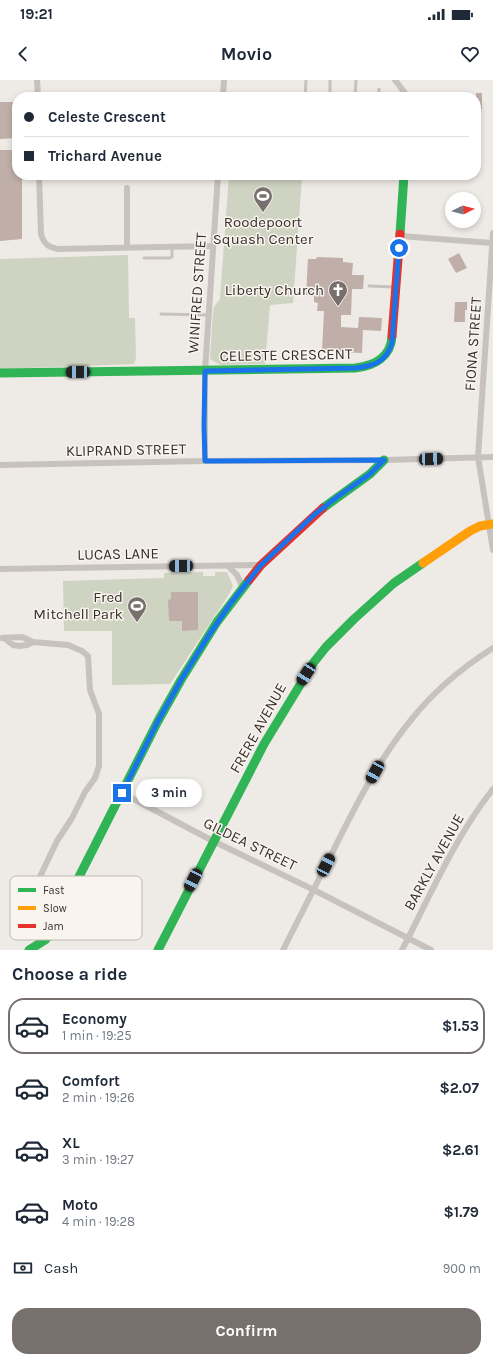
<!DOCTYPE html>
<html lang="en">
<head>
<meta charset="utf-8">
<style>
	body { margin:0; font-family:Karla,sans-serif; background:#f2f2f3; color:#1f2937; height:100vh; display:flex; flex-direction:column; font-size:15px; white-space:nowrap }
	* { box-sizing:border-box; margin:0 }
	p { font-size:13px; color:#747a83 }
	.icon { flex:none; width:22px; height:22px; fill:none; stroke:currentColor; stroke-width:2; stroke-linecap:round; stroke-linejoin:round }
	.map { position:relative; height:870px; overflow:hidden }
	.drawer { display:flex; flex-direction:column; background:#fff; flex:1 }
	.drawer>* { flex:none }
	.banner { position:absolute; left:12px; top:12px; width:469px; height:88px; border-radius:16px; box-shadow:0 2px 6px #0003; display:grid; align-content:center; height:88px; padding:0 12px; background:#fff }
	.needle { width:26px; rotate:84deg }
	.buttons { position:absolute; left:445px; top:112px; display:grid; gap:8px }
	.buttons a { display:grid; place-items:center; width:36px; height:36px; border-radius:50%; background:#fff; box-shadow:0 2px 6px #0003; font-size:20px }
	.end { position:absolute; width:18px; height:18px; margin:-9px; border:5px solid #1a73e8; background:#fff; box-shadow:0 0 0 2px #fff }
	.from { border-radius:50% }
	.bubble { position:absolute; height:28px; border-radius:14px; background:#fff; box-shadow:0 2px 6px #0003; font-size:13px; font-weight:700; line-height:28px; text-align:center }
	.car { position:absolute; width:12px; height:24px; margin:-12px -6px; border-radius:5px; box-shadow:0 0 3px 1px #0007; background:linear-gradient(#222 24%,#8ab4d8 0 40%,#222 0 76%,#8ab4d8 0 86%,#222 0) }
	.banner b { display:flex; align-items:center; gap:14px; height:38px; font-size:15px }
	.banner b+b { border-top:1px solid #e0e1e3 }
	.banner i { width:10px; height:10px; background:#1f2937 }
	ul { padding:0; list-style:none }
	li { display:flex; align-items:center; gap:12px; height:56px; margin:0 8px 6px; padding:0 4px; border:2px solid transparent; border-radius:16px }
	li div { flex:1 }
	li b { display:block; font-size:15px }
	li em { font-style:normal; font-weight:700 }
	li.active { border-color:#78706d }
	li>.icon { width:36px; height:36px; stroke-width:1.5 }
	h2 { padding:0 12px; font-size:18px; line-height:48px }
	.pay { display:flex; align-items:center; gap:10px; height:44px; padding:0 12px; font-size:15px }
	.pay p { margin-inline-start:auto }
	.button { display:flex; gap:8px; margin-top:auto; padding:8px 12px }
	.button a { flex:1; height:46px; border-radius:16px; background:#78706d; color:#fff; font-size:16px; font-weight:700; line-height:46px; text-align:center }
	.status { display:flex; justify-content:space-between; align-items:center; height:28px; padding:0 20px; background:#fff; direction:ltr }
	.status svg { height:11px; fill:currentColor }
	header { display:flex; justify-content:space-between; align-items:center; height:52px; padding:0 12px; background:#fff; font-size:18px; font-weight:700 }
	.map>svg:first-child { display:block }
</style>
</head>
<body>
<div class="status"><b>19:21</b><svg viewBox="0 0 49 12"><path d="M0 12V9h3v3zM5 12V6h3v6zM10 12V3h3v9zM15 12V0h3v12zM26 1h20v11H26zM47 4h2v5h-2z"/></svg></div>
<header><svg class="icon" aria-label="back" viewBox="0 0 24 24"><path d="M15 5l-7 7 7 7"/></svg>Movio<svg class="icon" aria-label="heart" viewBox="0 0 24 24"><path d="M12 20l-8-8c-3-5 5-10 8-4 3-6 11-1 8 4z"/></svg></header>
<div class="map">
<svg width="493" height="870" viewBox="0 0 493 870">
	<rect width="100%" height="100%" fill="#eeeae6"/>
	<path fill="#cfd3c1" d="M229,95H290L302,97L293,223L270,225L265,284L221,285L215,282L210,279L213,232L214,227L220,219Z
		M128,175L129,238H135L136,278L134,284L0,289V179Z
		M203,492V496H215V492H227L233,506L228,516L170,604L112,605V551H64L63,501L164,498V493Z"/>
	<path fill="#c0afa9" d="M476,13H482V29H476Z
		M0,22H17V58L0,59Z
		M0,70H17V95H22V159L0,161Z
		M459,173L467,188L456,193L448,179Z
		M317,177L343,178V182L353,183L352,195H364L363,209H352L351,235H341V247L358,248L359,237L382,238L381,251L363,250L362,273L322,271L324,231H317L318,223L314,222V215H306L308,179H316Z
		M455,222H467V230H465V242H454Z
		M171,512H198V550L182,551V541H169L168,520L171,519Z"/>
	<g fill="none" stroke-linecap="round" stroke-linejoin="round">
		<path stroke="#c7c2be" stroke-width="3" d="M305,17L306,0
			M330,17V0
			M355,17L356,0
			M379,17V9
			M395,95H402
			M144,178H170L172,177V166
			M369,206L395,207
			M161,234L208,235"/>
		<path stroke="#c7c2be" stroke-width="6" d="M37,0L38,17
			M395,0L408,17
			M223,17L224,0
			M39,95L41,154C44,164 48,167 58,169L213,166
			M493,153L478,377L493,470
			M400,156L492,163
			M127,167V108
			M205,381V291L218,95
			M0,385L205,381L384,380L493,377
			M228,486L237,495L243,508
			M0,489L261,485
			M2,558L22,557L33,562
			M4,558L13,565L19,566L27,565L33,562L68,565L82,571L88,576L90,610L99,634V686L95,698L85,712L72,738L57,761L23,832
			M122,713L213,761L314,810L431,870
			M283,870C299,838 315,807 331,775C354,729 378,680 411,640C434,611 463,587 493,568
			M402,870C430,816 455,757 493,709"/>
		<path stroke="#30b455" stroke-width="9" d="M400,154L404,95
			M0,293L355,288C374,286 391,277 392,256
			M323,428L370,394L384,380
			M29,870L45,860L50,854L158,641L181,600L217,542L249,500
			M158,870L264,664L314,582L326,567L354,539L394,503L423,483"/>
		<path stroke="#ff9f0a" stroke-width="9" d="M423,483L470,451L480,446L493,444"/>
		<path stroke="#e5322d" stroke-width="9" d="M392,256L400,154
			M249,500L261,485L323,428"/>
	</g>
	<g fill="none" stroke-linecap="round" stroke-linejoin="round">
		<path stroke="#1a73e8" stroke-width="5" d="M122,713L158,641L181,600L207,558L230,524L261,485L314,435L337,417L370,394L384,380L205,381L204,346L205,291L355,288C374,286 386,282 392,263L399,168"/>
	</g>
	<defs>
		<symbol id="stadium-pin" viewBox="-11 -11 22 30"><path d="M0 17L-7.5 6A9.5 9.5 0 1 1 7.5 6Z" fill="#78706d" stroke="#f9f4ee"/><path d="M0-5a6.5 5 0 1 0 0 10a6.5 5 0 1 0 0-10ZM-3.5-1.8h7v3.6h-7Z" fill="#fff"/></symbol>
		<symbol id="church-pin" viewBox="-11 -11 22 30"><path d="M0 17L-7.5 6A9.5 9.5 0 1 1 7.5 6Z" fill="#78706d" stroke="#f9f4ee"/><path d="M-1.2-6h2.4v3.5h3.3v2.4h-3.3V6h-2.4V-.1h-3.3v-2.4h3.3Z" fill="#fff"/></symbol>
	</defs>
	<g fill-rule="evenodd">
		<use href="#stadium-pin" x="252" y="105" width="22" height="30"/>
		<use href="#church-pin" x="327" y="199" width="22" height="30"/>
		<use href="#stadium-pin" x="126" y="515" width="22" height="30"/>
	</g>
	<g text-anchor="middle" stroke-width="3" stroke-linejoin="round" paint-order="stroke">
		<g font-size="15" fill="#382f2c" stroke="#f9f4ee" text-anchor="end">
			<text x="263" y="147" text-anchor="middle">Roodepoort<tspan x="263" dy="17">Squash Center</tspan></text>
			<text x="324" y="215">Liberty Church</text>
			<text x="123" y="522">Fred<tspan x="123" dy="17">Mitchell Park</tspan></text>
		</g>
		<g font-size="15" fill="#382f2c" stroke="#f9f4ee">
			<text transform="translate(197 213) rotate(-86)" y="5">WINIFRED STREET</text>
			<text transform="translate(473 264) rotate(-86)" y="5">FIONA STREET</text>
			<text transform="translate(286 275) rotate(-1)" y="5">CELESTE CRESCENT</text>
			<text transform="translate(126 370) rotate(-1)" y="5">KLIPRAND STREET</text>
			<text transform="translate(118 474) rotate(-1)" y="5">LUCAS LANE</text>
			<text transform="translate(258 648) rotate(-61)" y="5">FRERE AVENUE</text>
			<text transform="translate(250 764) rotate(26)" y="5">GILDEA STREET</text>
			<text transform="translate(434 782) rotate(-61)" y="5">BARKLY AVENUE</text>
		</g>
	</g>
	<rect x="10" y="796" width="132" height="64" rx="6" fill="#f9f4ee" stroke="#bfb9b4" stroke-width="1"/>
	<rect x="18" y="808" width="18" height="4" fill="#30b455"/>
	<rect x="18" y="826" width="18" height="4" fill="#ff9f0a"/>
	<rect x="18" y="844" width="18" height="4" fill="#e5322d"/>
	<g font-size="11" fill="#382f2c">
		<text x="43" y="814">Fast</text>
		<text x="43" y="832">Slow</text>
		<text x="43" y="850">Jam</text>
	</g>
</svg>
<div class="buttons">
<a><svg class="needle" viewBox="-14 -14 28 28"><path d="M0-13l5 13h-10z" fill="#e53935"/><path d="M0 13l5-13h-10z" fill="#747a83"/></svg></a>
</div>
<i class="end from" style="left:399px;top:168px"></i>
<i class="end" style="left:122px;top:713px"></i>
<div class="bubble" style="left:136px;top:699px;width:66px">3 min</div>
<i class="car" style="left:78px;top:292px;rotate:269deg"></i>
<i class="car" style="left:431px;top:379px;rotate:88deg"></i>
<i class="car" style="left:181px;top:486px;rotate:269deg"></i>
<i class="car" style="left:306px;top:594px;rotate:213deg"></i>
<i class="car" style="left:375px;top:692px;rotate:209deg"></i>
<i class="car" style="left:326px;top:785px;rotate:27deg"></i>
<i class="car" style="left:193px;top:800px;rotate:207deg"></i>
<div class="banner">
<b><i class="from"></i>Celeste Crescent</b>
<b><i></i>Trichard Avenue</b>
</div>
</div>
<section class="drawer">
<h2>Choose a ride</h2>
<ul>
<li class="active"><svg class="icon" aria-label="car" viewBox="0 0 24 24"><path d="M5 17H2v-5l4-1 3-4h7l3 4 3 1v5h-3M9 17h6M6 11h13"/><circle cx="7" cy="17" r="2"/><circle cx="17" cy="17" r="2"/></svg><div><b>Economy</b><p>1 min · 19:25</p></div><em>$1.53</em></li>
<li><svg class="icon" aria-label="car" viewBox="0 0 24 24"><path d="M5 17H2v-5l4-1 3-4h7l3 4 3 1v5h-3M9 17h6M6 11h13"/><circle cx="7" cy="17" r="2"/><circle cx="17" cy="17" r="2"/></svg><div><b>Comfort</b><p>2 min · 19:26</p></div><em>$2.07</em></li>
<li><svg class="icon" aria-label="car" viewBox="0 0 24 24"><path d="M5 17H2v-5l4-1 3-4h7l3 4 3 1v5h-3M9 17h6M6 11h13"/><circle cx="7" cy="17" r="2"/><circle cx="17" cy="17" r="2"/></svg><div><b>XL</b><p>3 min · 19:27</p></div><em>$2.61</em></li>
<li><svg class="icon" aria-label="car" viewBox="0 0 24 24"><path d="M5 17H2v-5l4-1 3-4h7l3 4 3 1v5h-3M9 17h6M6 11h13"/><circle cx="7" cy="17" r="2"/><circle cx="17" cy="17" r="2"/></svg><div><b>Moto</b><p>4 min · 19:28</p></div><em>$1.79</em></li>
</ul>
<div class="pay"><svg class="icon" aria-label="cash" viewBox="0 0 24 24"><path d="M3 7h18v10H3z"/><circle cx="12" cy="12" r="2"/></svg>Cash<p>900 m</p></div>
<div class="button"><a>Confirm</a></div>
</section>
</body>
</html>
